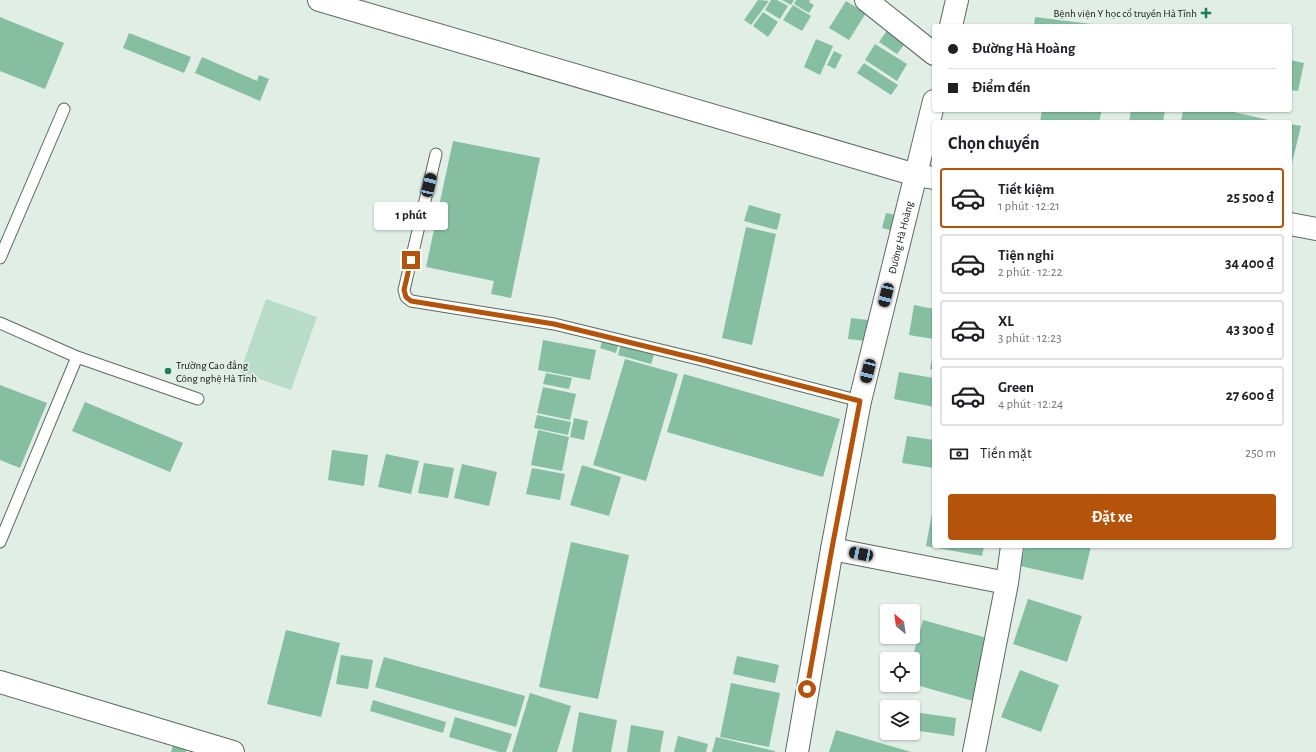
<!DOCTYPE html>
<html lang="vi">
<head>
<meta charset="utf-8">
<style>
	body { margin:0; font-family:"Alegreya Sans",sans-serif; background:#f2f2f2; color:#202124; height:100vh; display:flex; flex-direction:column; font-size:15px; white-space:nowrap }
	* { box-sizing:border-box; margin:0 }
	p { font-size:13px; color:#757577 }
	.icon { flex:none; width:22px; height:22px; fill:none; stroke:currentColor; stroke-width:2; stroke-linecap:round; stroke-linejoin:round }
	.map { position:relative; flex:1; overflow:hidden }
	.side { position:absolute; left:932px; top:120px; width:360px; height:428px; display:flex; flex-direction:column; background:#fff; border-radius:4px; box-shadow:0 1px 3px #0004 }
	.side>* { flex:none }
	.hud { position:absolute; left:932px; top:24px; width:360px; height:88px; border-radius:4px; box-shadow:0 1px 3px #0004; display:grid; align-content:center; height:88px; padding:0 16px; background:#fff }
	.needle { width:26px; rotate:331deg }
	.tools { position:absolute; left:880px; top:604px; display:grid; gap:8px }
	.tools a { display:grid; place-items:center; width:40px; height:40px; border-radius:4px; background:#fff; box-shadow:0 1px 3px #0004; font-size:20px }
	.end { position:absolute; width:18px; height:18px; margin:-9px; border:5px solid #b45309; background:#fff; box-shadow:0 0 0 2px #fff }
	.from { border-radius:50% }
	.bubble { position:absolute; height:28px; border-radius:4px; background:#fff; box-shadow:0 1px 3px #0004; font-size:13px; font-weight:600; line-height:28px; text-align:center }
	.car { position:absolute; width:12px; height:24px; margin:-12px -6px; border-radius:5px; box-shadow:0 0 3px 1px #0007; background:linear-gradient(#222 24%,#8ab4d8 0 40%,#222 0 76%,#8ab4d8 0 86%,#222 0) }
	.hud b { display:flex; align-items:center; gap:14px; height:38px; font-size:15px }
	.hud b+b { border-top:1px solid #e0e0e0 }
	.hud i { width:10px; height:10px; background:#202124 }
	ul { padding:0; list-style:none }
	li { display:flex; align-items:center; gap:12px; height:60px; margin:0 8px 6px; padding:0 8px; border:2px solid #e0e0e0; border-radius:4px }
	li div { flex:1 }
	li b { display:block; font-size:15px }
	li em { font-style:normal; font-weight:600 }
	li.active { border-color:#b45309 }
	li>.icon { width:36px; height:36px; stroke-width:1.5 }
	h2 { padding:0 16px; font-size:18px; line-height:48px }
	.pay { display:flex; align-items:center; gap:10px; height:44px; padding:0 16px; font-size:15px }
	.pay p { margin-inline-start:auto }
	.button { display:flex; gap:8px; margin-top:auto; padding:8px 16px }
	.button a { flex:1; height:46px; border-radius:4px; background:#b45309; color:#fff; font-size:16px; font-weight:600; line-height:46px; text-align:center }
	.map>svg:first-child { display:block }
</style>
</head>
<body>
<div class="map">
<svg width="1316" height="752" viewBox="0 0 1316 752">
	<rect width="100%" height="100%" fill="#e0eee6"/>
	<path fill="#b9dbc9" d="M266,299L317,317L291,390L240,372Z"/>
	<path fill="#86bea2" d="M758,0L769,1L751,25L744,20Z
		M771,0H777L788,6L780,19L765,10Z
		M782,0H794L791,5Z
		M796,0H810L809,2L814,5L809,13L794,4Z
		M846,1L866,13L849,40L829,28Z
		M793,5L811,16L802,31L783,20Z
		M763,12L778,22L768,37L753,26Z
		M0,17L64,43L45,89L0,71Z
		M1035,17L1099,25V26H1034Z
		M888,29L906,42L897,54L879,42Z
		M129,33L191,57L184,73L123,48Z
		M816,39L833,46L820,75L804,67Z
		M875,44L907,64L897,81L865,60Z
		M834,51L842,55L835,69L827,65Z
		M202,57L257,81L259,75L269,79L260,101L195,73Z
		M1290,60L1304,63L1298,91L1290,90Z
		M864,63L898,85L891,95L857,73Z
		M1042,110H1102L1099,122H1040Z
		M1131,110H1165L1163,122H1129Z
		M1183,110H1225L1278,122H1181Z
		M1290,124L1301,126L1292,163L1290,162Z
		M453,141L540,158L511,298L491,294L494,281L426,267Z
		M749,205L781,214L777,230L744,221Z
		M886,213L905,217L901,233L882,228Z
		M746,227L776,234L752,345L722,338Z
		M914,305L934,309V339L909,335Z
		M851,318L868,320L865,341L848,339Z
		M603,338L619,342L616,353L600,348Z
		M543,340L596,350L590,380L538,370Z
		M621,344L655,352L651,364L618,355Z
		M933,354H934V370L930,369Z
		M625,359L678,374L646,481L593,465Z
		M899,372L934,378V407L894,399Z
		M546,373L572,378L569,389L543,384Z
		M684,374L840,419L823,477L667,432Z
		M0,385L47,403L20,468L0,460Z
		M543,387L576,394L570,420L537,413Z
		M85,402L183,443L170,472L72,431Z
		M537,415L571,422L568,435L534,428Z
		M574,418L588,421L584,440L570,437Z
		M538,430L569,437L562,471L531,465Z
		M907,436L934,440V468L902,463Z
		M332,450L368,455L364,486L328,480Z
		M386,454L419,461L411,494L378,487Z
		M424,463L454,468L448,498L418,493Z
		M462,464L497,472L489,506L454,498Z
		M582,465L621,477L609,516L570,505Z
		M532,468L565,474L560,500L526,494Z
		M933,508L934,546H984L982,556L926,546Z
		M571,542L629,555L598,699L539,687Z
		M1025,546H1091L1083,580L1020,566Z
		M1028,599L1082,616L1067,662L1013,644Z
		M923,620L991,639L973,701L913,684V659H912Z
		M286,630L340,643L321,717L267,704Z
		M341,655L373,660L368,689L336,684Z
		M737,656L779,665L775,683L733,674Z
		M384,657L525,696L516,727L375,687Z
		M1020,670L1059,685L1041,732L1001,717Z
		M731,683L780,693L769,747L720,737Z
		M530,693L571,706L557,752H512Z
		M373,700L446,722L443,733L370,711Z
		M579,712L617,720L611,752H572Z
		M913,712L956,718L954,736L913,730Z
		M455,717L512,734L506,752H499L449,737Z
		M631,725L664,731L660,752H627Z
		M836,730L911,752H829Z
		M678,736L708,744L706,752H674Z
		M716,737L775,751V752H712Z
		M175,739L189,744L186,752H171Z"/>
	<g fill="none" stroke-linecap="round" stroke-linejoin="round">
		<defs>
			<path id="service" d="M436,154L404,290L406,297L411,301L554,324L706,361L860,401
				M0,258L64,109
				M0,323L77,357L198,399
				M0,542L77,357"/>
			<path id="minor" d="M319,0L916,175L934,178
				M866,0L934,54
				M1290,224L1316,229
				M832,549L1007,583
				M0,682L233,752
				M974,752L1007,583L1012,546"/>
			<g id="tertiary">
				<path d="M951,26L957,0"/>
				<path id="s1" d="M797,752L832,549L860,401L934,101"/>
			</g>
		</defs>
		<use href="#service" stroke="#5d6a63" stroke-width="13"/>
		<use href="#minor" stroke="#5d6a63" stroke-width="24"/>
		<use href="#tertiary" stroke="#5d6a63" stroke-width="24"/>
		<use href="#service" stroke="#fff" stroke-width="11"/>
		<use href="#minor" stroke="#fff" stroke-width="22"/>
		<use href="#tertiary" stroke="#fff" stroke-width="22"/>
	</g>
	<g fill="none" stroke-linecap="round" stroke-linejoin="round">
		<path stroke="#b45309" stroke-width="5" d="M411,260L404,290L406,297L411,301L554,324L706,361L860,401L832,548L807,689"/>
	</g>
	<g fill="#1b8059" stroke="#e0eee6" stroke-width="1.5">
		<path d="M1204 7h4v4h4v4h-4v4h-4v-4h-4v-4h4z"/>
		<circle cx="168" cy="371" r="4"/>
	</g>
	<g text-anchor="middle" stroke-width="3.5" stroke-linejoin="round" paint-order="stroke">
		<g font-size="11" fill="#121714" stroke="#e0eee6" text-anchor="end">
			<text x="1197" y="17">Bệnh viện Y học cổ truyền Hà Tĩnh</text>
			<text x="176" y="369" text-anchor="start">Trường Cao đẳng<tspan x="176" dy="13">Công nghệ Hà Tĩnh</tspan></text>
		</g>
		<g font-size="11" fill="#121714" stroke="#e0eee6">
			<text dy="4" stroke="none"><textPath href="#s1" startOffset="525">Đường Hà Hoàng</textPath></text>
		</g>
	</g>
</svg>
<div class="tools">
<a><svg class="needle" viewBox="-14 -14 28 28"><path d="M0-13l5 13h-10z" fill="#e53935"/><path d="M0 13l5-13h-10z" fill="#757577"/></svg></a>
<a><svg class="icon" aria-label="locate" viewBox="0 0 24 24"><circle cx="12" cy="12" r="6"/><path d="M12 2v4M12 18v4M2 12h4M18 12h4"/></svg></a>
<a><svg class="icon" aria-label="layers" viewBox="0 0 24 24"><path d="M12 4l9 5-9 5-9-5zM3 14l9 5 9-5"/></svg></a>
</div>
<i class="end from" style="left:807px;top:689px"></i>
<i class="end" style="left:411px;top:260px"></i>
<div class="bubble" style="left:374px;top:202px;width:74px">1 phút</div>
<i class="car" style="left:429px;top:185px;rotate:13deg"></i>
<i class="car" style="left:886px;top:295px;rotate:194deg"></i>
<i class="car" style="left:868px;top:371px;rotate:194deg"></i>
<i class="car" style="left:861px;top:554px;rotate:281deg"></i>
<div class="hud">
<b><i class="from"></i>Đường Hà Hoàng</b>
<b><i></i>Điểm đến</b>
</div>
<section class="side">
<h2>Chọn chuyến</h2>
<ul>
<li class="active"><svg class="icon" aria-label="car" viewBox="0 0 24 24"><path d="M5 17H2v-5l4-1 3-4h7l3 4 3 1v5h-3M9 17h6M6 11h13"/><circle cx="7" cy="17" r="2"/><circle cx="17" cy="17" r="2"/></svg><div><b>Tiết kiệm</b><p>1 phút · 12:21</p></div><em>25 500 ₫</em></li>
<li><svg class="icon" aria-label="car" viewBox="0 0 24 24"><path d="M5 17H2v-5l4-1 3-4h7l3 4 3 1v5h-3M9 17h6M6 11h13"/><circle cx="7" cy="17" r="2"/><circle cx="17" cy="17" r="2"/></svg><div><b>Tiện nghi</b><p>2 phút · 12:22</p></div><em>34 400 ₫</em></li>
<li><svg class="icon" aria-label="car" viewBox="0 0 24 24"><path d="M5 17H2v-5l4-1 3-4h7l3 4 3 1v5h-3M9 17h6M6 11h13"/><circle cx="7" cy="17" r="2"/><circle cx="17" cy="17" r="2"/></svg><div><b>XL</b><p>3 phút · 12:23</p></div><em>43 300 ₫</em></li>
<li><svg class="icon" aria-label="car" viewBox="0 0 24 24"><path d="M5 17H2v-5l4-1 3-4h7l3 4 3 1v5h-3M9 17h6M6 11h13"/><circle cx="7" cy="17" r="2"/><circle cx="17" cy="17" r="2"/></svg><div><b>Green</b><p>4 phút · 12:24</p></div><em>27 600 ₫</em></li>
</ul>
<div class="pay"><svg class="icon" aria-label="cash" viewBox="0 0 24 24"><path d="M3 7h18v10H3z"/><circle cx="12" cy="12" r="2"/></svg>Tiền mặt<p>250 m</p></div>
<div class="button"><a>Đặt xe</a></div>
</section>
</div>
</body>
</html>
